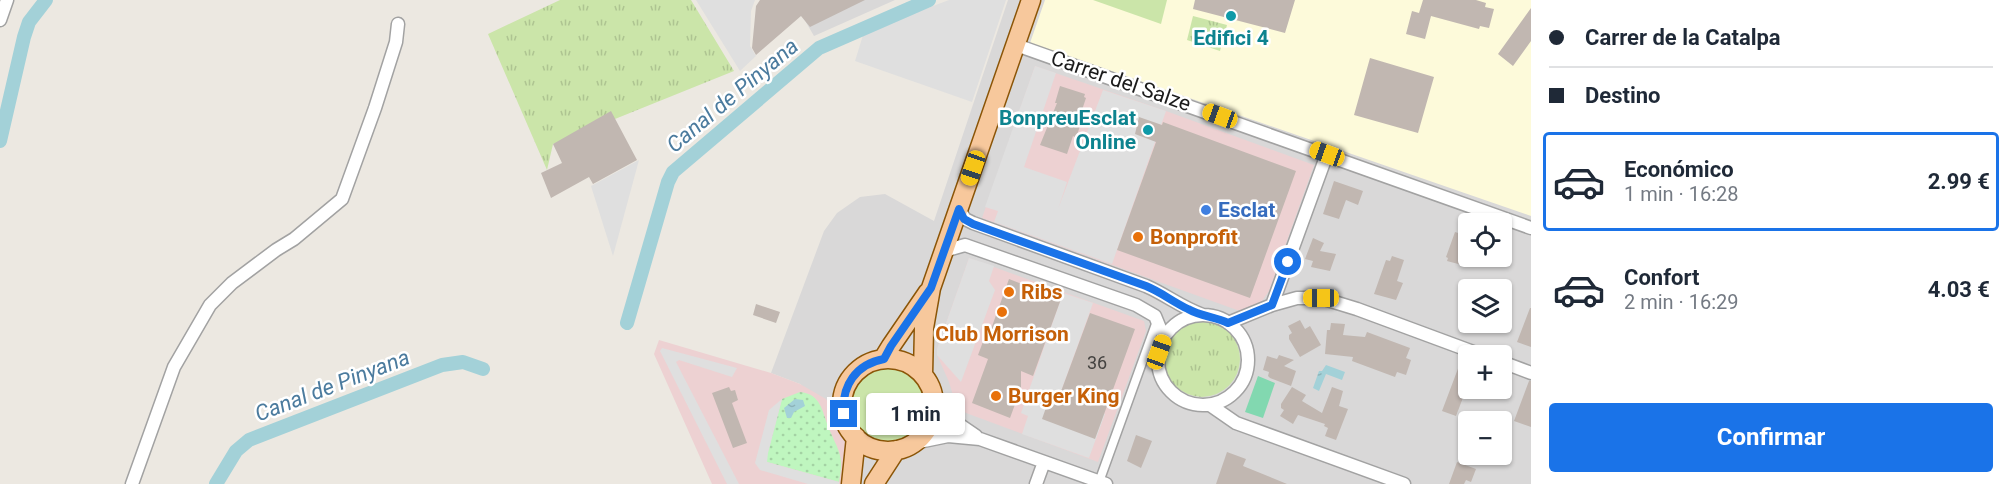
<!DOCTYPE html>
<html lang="es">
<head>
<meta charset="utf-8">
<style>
	body { margin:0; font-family:Roboto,sans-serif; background:#f6f6f7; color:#1f2937; height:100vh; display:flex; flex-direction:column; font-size:22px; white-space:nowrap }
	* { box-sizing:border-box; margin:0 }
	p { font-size:20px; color:#747a83 }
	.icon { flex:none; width:33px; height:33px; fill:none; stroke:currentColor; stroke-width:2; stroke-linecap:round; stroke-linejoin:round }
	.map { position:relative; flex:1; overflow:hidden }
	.side { display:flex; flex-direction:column; background:#fff; width:480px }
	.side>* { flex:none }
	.banner { display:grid; align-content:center; height:132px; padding:0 18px; background:#fff }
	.controls { position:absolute; left:1458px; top:213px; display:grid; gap:12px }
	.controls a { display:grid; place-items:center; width:54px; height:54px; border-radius:6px; background:#fff; box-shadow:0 2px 4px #0004; font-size:30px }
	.end { position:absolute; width:27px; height:27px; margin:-14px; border:8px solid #1a73e8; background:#fff; box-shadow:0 0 0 3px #fff }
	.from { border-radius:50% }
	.bubble { position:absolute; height:42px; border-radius:6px; background:#fff; box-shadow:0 2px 4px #0004; font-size:20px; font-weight:700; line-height:42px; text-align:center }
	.car { position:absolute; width:18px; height:36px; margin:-18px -9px; border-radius:8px; box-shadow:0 0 4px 2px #0007; background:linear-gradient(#f5c518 24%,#345 0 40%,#f5c518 0 76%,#345 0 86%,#f5c518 0) }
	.banner b { display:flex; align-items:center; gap:21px; height:57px; font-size:22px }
	.banner b+b { border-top:2px solid #e0e1e3 }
	.banner i { width:15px; height:15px; background:#1f2937 }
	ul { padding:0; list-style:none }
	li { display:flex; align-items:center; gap:18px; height:99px; margin:0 12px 9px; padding:0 6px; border:3px solid transparent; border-radius:6px }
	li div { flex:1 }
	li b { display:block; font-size:22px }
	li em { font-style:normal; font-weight:700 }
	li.active { border-color:#1a73e8 }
	li>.icon { width:54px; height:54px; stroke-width:1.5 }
	.primary-button { display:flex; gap:12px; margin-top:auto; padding:12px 18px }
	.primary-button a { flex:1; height:69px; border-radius:6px; background:#1a73e8; color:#fff; font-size:24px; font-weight:700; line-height:69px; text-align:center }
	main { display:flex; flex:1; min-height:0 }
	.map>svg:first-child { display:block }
</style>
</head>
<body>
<main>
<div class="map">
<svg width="1531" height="484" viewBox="0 0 1531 484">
	<defs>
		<pattern id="grass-tufts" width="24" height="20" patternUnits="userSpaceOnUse" patternTransform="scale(1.5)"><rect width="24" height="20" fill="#cbe5a9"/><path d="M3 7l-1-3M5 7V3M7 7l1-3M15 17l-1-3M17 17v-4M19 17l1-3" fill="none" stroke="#aec491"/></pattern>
		<pattern id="park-dots" width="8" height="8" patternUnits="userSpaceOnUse" patternTransform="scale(1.5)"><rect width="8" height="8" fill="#bff6bf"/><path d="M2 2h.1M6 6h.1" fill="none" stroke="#a4d2a4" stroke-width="1.8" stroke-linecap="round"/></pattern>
		<pattern id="water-ripples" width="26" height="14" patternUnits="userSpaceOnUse" patternTransform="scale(1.5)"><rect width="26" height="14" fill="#a3d1d8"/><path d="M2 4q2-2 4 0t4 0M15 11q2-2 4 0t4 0" fill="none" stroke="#8cb3b9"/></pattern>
	</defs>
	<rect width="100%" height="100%" fill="#ece8e1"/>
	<path fill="#d9d8d8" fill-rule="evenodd" d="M793,0H895L814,36Z
		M1008,0H1531V484H844L837,426L833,412L800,384L771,373L824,231L837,213L860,197L885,194L934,221ZM1468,224H1502V256H1468ZM1468,290H1502V322H1468ZM1468,356H1502V388H1468ZM1468,422H1502V454H1468Z"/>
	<path fill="#edd1d2" d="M1035,66L1166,111L1314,165L1269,291L1262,301L1257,306L1244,310H1237L982,218Z
		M969,258L1144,321L1146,331L1098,462L966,413L955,402L949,382L937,355V349Z
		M659,340L771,373L800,384L826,399L833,412L848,451L844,484H712L654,354Z"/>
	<path fill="#fdfada" d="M1045,0H1531V216L1030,43Z"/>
	<path fill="url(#grass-tufts)" d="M560,0H691L734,71L553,144L547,170L488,34Z
		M1193,16L1227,25L1220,51L1187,40Z
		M1164 359a38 38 0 1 1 76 0a38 38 0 1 1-76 0Z"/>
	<path fill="url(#park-dots)" d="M800,392C821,394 822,411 828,426C837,450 845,453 839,482L767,462L766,459L782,399Z"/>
	<path fill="#cbe5a9" d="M1093,0H1167L1161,24Z
		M851 405a38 38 0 1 1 76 0a38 38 0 1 1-76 0Z"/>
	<path fill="#82d8b0" d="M1258,376L1275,383L1263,418L1245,412Z"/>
	<path fill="#dfdfdf" d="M696,0H755L751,11L750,46L756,56L740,71Z
		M949,0H1006L972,102L855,61L864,32Z
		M1035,66L1056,73L1024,167L1067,182L1058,209L1103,90L1166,111L1112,264L994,222L998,211L985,207Z
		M639,160L613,256L591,186Z
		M969,258L994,266L989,281L995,290L961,382L937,355V349Z
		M1063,293L1093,303L1059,397L1105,414L1089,458L1022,434L1028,416L1021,413Z
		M662,348L737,368L732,377L679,360L676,362L739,484H727L660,351Z
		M782,399L768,453L767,462L839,482V484H808L760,470L755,463L769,410Z"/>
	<path fill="url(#water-ripples)" d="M1326,365L1345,372L1342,380L1326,374L1319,391L1313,388L1319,371H1322Z
		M795,399L803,400L805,406L794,412L791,418H787L784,408Z"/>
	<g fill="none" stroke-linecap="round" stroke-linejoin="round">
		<path stroke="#a3d1d8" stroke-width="14" d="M0,141L24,37L29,22L46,0
			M627,323L668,182L673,172L819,48L929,0
			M216,484L236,451L249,440L442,365L463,362L483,369"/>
	</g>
	<path fill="#c1b7b1" d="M760,0H865L810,27L801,16L756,55L752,48L756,6Z
		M1195,0H1295L1285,33L1193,9Z
		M1423,0H1476L1486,3L1485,7L1494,9L1489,28L1480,26L1479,29L1431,16L1425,39L1406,34L1412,11L1419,13Z
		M1531,8V41L1513,66L1498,54Z
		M1370,58L1434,77L1418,133L1354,115Z
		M1060,86L1085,94L1084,97L1086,98L1081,113L1084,114L1076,138L1073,136L1067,154L1040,145L1057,103H1055Z
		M611,111L637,160L593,184L589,177L551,198L541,173L562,163L553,144Z
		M1139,117L1162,125L1163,122L1296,171L1250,298L1117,250L1156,142L1135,134Z
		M1334,181L1363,191L1358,205L1346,200L1339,219L1323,214Z
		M1455,232L1468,236V265L1462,263V265L1447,261L1448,258L1446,257Z
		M1313,238L1324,243L1320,251L1336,254L1330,271L1311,267L1313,261L1305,259Z
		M1392,256L1404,260L1397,281L1403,283L1396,300L1374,294L1386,260L1390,261Z
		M1009,279L1061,299L1033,376L1021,371V388L1010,418L972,403L988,359L978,355L987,331L990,332Z
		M756,304L780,312L776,323L753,315Z
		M1530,308H1531V347L1517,342Z
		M1090,313L1135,329L1095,439L1042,419L1048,402L1056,405Z
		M1300,320L1305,329L1310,326L1321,345L1300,357L1289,339V335L1292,333L1288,326Z
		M1331,323L1345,324L1343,335L1365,337L1367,332L1410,348L1406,358L1411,360L1406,375L1397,372L1395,377L1352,361L1353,357L1325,354L1327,330H1330Z
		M1279,355L1294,360L1284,366L1296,371L1291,386L1270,378L1268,376L1269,372L1263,370L1267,356L1277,359Z
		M1459,366L1468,370V397L1464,395L1456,416L1442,411Z
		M1529,381H1531V427L1514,421Z
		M729,387L731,391L735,390L738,400L732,403L747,443L733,448L712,393Z
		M1292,387L1306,395L1302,401L1322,413L1332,387L1343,391L1339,406L1348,409L1336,440L1325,436L1328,428L1324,426L1325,424L1298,415L1293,424L1280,416L1284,410L1281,408V404Z
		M1136,435L1152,441L1141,468L1127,461Z
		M1227,452L1246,459L1243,466L1287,484H1216Z
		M1457,462L1476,469L1471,482L1466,480L1464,484H1449Z"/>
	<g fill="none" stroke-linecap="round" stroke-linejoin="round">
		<defs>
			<path id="pedestrian" d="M1099,482L1157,321"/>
			<path id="minor" d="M0,20L7,0
				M1016,45L1531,228
				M959,209L965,219L973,223L1146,286C1165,294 1182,308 1203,315
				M944,251L965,245L1136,305L1155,316L1164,338
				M1272,305L1327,154
				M1158 360a45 45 0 1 1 90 0a45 45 0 1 1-90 0Z
				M1228,323L1272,305L1297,298H1321L1357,309L1484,356
				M1502,362L1531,373
				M934,401L957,423L976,436
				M1210,405L1236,423L1404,484
				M914,443L948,436L980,439L1106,484
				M132,484L174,367L210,305L232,283L276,250L294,239L342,199L375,108L396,42L398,24
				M1036,484L1044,462"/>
			<path id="primary" d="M883,359L891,346L928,292
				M842 405a46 46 0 1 1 92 0a46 46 0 1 1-92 0Z
				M923,375L924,328L931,288L1031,0
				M851,484L856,437
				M874,484L896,450"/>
		</defs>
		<use href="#pedestrian" stroke="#a2a2a2" stroke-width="11"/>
		<use href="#minor" stroke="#a2a2a2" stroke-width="15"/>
		<use href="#primary" stroke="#8b5507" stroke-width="21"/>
		<use href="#pedestrian" stroke="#fff" stroke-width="8"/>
		<use href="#minor" stroke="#fff" stroke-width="12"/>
		<use href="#primary" stroke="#f7c89c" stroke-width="18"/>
	</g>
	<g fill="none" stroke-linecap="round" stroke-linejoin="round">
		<path stroke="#1a73e8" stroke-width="8" d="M844,414C841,386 856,364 884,359L891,346L931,288L959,209L964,219L973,224L1146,286C1161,292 1173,302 1188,309C1200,316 1215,317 1228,323L1272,305L1288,262"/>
	</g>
	<g fill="#0f9aa8" stroke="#fff" stroke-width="2">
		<circle cx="1231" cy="16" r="6"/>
		<circle cx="1148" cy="130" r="6"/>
	</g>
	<circle fill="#3f7fe0" stroke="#fff" stroke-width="2" cx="1206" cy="210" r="6"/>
	<g fill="#e8710a" stroke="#fff" stroke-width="2">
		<circle cx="1138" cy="237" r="6"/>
		<circle cx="1009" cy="292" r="6"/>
		<circle cx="1002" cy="312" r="6"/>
		<circle cx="996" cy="396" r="6"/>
	</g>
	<g text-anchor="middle" stroke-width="5" stroke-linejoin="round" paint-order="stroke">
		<g font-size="18" fill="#444240">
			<text x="1097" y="369">36</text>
		</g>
		<g font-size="21" font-weight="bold" fill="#0d838f" stroke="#fff">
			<text x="1231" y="45">Edifici 4</text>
			<text x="1136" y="125" text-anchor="end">BonpreuEsclat<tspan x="1136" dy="24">Online</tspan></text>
		</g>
		<g font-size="21" fill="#1b1b1b" stroke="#fff">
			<text transform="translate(1121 81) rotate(19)" y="7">Carrer del Salze</text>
		</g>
		<g font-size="21" font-weight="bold" fill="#366cbe" stroke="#fff" text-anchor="start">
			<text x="1218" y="217">Esclat</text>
		</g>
		<g font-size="21" font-weight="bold" fill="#c56008" stroke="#fff" text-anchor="start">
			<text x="1150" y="244">Bonprofit</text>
			<text x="1021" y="299">Ribs</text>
			<text x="1002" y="341" text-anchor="middle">Club Morrison</text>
			<text x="1008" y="403">Burger King</text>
		</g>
		<g font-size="22" font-style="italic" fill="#4b7b9e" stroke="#fff">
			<text transform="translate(732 95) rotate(-40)" y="8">Canal de Pinyana</text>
			<text transform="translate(332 385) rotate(-21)" y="8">Canal de Pinyana</text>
		</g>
	</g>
</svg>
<div class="controls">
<a><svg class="icon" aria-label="locate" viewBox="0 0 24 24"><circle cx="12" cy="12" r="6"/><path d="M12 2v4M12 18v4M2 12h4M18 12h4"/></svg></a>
<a><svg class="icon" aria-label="layers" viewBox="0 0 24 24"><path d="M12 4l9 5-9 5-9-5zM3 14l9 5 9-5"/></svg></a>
<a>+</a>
<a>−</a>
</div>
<i class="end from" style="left:1288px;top:262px"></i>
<i class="end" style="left:844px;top:414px"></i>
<div class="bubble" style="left:866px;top:393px;width:99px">1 min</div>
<i class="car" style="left:1220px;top:116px;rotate:290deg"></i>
<i class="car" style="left:1327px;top:154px;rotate:290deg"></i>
<i class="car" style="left:973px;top:168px;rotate:199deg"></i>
<i class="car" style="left:1321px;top:298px;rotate:270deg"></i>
<i class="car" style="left:1159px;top:352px;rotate:20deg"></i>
</div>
<section class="side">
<div class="banner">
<b><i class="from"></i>Carrer de la Catalpa</b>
<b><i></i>Destino</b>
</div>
<ul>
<li class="active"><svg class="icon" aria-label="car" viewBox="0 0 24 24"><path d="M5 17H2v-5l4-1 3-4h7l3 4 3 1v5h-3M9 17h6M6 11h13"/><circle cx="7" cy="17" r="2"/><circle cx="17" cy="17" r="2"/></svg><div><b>Económico</b><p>1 min · 16:28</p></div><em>2.99 €</em></li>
<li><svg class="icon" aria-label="car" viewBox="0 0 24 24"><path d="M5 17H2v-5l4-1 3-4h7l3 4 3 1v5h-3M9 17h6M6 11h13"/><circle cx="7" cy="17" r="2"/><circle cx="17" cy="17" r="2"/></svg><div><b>Confort</b><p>2 min · 16:29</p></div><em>4.03 €</em></li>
</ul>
<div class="primary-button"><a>Confirmar</a></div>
</section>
</main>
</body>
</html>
